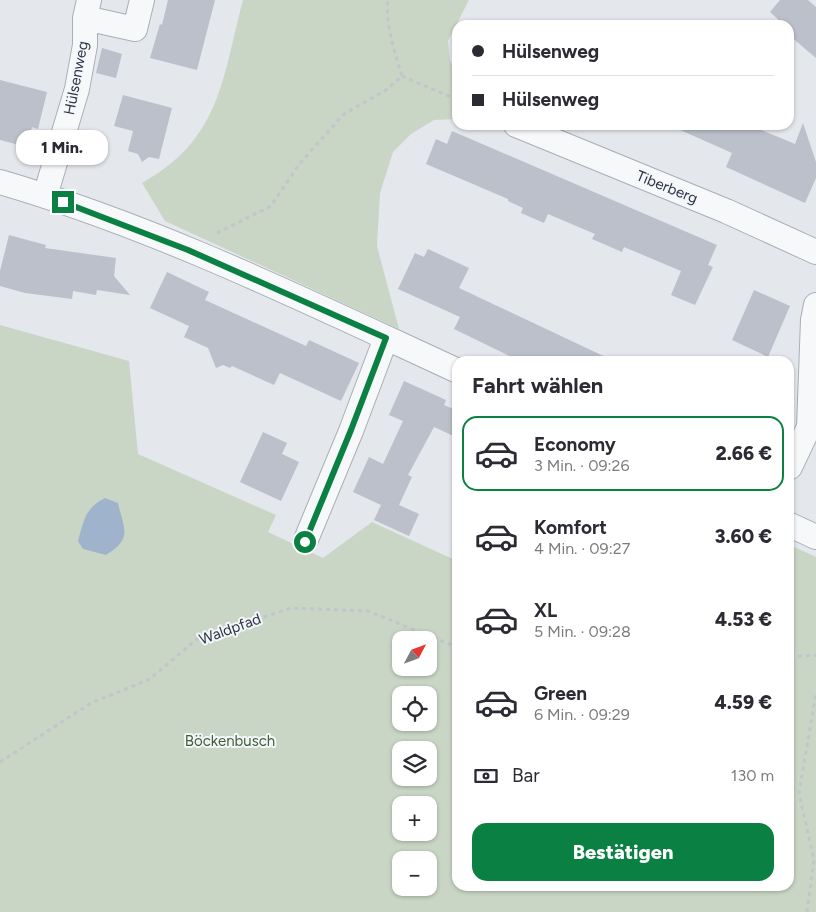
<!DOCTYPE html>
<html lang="de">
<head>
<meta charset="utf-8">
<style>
	body { margin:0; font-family:Figtree,sans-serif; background:#f2f2f3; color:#2b2b33; height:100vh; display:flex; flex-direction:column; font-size:19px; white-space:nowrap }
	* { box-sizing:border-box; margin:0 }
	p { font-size:16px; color:#7c7c81 }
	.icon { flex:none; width:28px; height:28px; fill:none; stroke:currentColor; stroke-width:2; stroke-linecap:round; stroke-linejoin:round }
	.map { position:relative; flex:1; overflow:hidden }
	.drawer { position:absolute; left:452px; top:356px; width:342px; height:535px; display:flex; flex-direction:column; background:#fff; border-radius:15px; box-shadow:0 1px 4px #0004 }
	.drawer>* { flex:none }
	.banner { position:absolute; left:452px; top:20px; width:342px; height:110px; border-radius:15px; box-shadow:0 1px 4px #0004; display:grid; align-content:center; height:110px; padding:0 20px; background:#fff }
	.needle { width:32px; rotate:49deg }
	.buttons { position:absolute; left:392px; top:631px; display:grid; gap:10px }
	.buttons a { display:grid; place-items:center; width:45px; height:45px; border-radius:10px; background:#fff; box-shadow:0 1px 4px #0004; font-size:25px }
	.end { position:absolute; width:22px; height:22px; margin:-11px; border:6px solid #0b8043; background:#fff; box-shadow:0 0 0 2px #fff }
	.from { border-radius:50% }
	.bubble { position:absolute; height:35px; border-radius:15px; background:#fff; box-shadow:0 1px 4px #0004; font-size:16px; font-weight:800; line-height:35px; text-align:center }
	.banner b { display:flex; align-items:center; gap:18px; height:48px; font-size:19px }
	.banner b+b { border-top:1px solid #e1e1e2 }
	.banner i { width:12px; height:12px; background:#2b2b33 }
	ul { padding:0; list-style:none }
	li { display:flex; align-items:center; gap:15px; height:75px; margin:0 10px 8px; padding:0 10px; border:2px solid transparent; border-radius:15px }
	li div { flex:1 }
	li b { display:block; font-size:19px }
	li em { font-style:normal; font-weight:800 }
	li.on { border-color:#0b8043 }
	li>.icon { width:45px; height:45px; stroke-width:1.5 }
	h2 { padding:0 20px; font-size:22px; line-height:60px }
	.pay { display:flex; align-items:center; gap:12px; height:55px; padding:0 20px; font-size:19px }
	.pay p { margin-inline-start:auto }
	.primary-button { display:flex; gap:10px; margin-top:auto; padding:10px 20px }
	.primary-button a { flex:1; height:58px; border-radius:15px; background:#0b8043; color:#fff; font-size:20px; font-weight:800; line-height:58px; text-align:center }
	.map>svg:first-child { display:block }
</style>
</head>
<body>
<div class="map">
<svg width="816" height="912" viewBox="0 0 816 912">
	<rect width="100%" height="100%" fill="#e4e7ec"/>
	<path fill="#c9d6c5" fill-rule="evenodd" d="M243,0H469L448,41L450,60L457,79V119L434,120L411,134L393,152L380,193L377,246L399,329L165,221L142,183C221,139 222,79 243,0Z
		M0,325L129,361L138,454L276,515L268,532L323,558L372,522L457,561L458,886H790V545L816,557V912H0ZM401,640H429V668H401ZM401,695H429V722H401ZM401,750H429V778H401ZM401,805H429V832H401ZM401,860H429V888H401Z"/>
	<path fill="#9fb4cc" d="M105,498L118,503C124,530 133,538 106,555L83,549L78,541C84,520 85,508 105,498Z"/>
	<path fill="#bbc0ca" d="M168,0H215L197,70L150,58L160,24L162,25Z
		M780,0H808L816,7V58L790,36V25H784L770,12Z
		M102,48L122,54L116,78L96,73Z
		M0,80L47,92L38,129L32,127L27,147L0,140Z
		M123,95L172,108L159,159L149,157L142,162L138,154L128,151L133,131L114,126Z
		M803,123L816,162V178L805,203L726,167L732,153L669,125H749L795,144Z
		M452,131L717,245L708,265L713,267L695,305L671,295L681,271L624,247L622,252L592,239L595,234L548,214L544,223L521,213L523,208L508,201V199L426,164L436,139L447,144Z
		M9,235L46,245L45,248L116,258L114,276L130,295L97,290L96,295L73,291L72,299L25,293L0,286V271Z
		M428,249L469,268L459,288L614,361H520L454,329L460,317L398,289L415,253L424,257Z
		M167,272L209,292L205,300L306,346L309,340L359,363L341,401L280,373L274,385L232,366L230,368L223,365L216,368L208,348L184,337L189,326L150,308Z
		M754,290L790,306L768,357L732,340Z
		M404,381L446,400L444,405L458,411V438L434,427L408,475L412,477L399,505L419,514L409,536L374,520L381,505L353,492L369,457L383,464L403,421L389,415Z
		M263,432L287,443L282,454L299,462L281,501L240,482Z"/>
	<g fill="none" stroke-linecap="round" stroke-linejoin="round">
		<defs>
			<path id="minor" d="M85,18L135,29L142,0
				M516,125L726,211L816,252
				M0,182C158,228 308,302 458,371
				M45,196L77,89L85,45V18L89,0
				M790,467L809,427L813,320L816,305
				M790,525L816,537
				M305,542L351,431L386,338"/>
		</defs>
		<use href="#minor" stroke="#a9aeb7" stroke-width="26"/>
		<path stroke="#c2c5cb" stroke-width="3" stroke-dasharray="4 4" stroke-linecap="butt" d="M402,76L458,100
			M217,233L271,206L300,163L344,114L386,90L402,76C395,53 385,25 388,0
			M790,657L816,655
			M0,762L91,703L150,679L197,639L291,608L368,611L452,645H458
			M807,912L814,860L799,793L816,693"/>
		<use href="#minor" stroke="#f7f8fa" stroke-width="24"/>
	</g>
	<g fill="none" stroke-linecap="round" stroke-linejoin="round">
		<path stroke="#0b8043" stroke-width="6" d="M63,202L188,250L386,338L351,430L305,542"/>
	</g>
	<g text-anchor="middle" stroke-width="4" stroke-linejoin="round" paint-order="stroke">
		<g font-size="15" fill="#2b3445" stroke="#f4f6f9">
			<text transform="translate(76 78) rotate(-79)" y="5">Hülsenweg</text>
			<text transform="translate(667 187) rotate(22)" y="5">Tiberberg</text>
			<text transform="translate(230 629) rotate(-20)" y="5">Waldpfad</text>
		</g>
		<g font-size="15" fill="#3f6138" stroke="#f4f6f9">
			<text x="230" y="746">Böckenbusch</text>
		</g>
	</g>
</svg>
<div class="buttons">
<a><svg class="needle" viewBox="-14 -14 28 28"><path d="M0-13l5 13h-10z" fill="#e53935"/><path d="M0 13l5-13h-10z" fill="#7c7c81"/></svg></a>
<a><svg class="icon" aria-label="locate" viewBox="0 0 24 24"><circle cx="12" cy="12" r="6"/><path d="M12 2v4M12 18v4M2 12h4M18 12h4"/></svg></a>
<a><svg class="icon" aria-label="layers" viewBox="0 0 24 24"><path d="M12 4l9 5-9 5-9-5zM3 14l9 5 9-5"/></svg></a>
<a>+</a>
<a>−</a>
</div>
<i class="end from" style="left:305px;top:542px"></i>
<i class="end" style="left:63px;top:202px"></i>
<div class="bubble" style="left:16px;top:130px;width:92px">1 Min.</div>
<div class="banner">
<b><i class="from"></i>Hülsenweg</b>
<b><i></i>Hülsenweg</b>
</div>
<section class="drawer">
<h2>Fahrt wählen</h2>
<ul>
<li class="on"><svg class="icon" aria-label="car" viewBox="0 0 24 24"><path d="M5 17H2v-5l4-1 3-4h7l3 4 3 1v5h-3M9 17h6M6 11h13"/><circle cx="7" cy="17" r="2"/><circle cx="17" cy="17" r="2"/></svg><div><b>Economy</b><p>3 Min. · 09:26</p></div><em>2.66 €</em></li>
<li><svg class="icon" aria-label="car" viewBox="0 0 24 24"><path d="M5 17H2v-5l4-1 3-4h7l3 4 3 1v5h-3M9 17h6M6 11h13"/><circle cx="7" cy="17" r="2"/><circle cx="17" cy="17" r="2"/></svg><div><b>Komfort</b><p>4 Min. · 09:27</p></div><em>3.60 €</em></li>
<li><svg class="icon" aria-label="car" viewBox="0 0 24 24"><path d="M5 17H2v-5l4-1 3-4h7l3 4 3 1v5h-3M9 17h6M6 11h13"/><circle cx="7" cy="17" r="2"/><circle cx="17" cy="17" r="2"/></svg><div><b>XL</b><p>5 Min. · 09:28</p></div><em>4.53 €</em></li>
<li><svg class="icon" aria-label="car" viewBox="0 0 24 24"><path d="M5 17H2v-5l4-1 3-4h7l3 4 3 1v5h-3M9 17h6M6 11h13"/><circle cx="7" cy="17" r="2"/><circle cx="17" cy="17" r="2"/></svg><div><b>Green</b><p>6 Min. · 09:29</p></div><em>4.59 €</em></li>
</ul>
<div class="pay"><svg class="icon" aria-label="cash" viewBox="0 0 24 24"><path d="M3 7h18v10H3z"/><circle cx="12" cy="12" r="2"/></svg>Bar<p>130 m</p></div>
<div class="primary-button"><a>Bestätigen</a></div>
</section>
</div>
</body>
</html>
